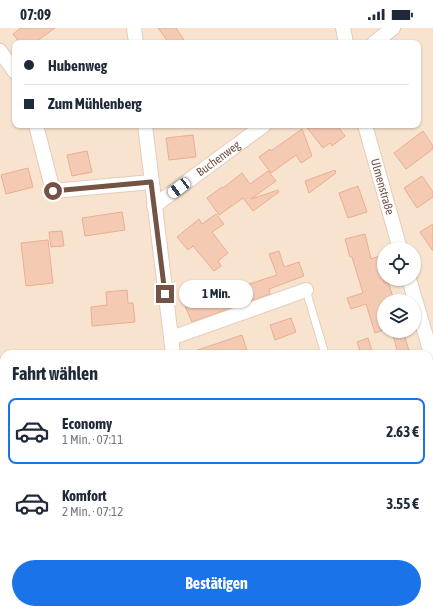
<!DOCTYPE html>
<html lang="de">
<head>
<meta charset="utf-8">
<style>
	body { margin:0; font-family:"Asap Condensed",sans-serif; background:#f6f6f7; color:#1f2937; height:100vh; display:flex; flex-direction:column; font-size:15px; white-space:nowrap }
	* { box-sizing:border-box; margin:0 }
	p { font-size:13px; color:#747a83 }
	.icon { flex:none; width:22px; height:22px; fill:none; stroke:currentColor; stroke-width:2; stroke-linecap:round; stroke-linejoin:round }
	.map { position:relative; flex:1; overflow:hidden }
	.drawer { position:absolute; left:0px; top:322px; width:433px; height:264px; display:flex; flex-direction:column; background:#fff; border-radius:12px 12px 0 0; box-shadow:0 1px 3px #0004 }
	.drawer>* { flex:none }
	.guide { position:absolute; left:12px; top:12px; width:409px; height:88px; border-radius:8px; box-shadow:0 1px 3px #0004; display:grid; align-content:center; height:88px; padding:0 12px; background:#fff }
	.tools { position:absolute; left:377px; top:214px; display:grid; gap:8px }
	.tools a { display:grid; place-items:center; width:44px; height:44px; border-radius:50%; background:#fff; box-shadow:0 1px 3px #0004; font-size:20px }
	.end { position:absolute; width:18px; height:18px; margin:-9px; border:5px solid #755344; background:#fff; box-shadow:0 0 0 2px #fff }
	.from { border-radius:50% }
	.bubble { position:absolute; height:28px; border-radius:14px; background:#fff; box-shadow:0 1px 3px #0004; font-size:13px; font-weight:700; line-height:28px; text-align:center }
	.car { position:absolute; width:12px; height:24px; margin:-12px -6px; border-radius:5px; box-shadow:0 0 3px 1px #0007; background:linear-gradient(#fff 24%,#345 0 40%,#fff 0 76%,#345 0 86%,#fff 0) }
	.guide b { display:flex; align-items:center; gap:14px; height:38px; font-size:15px }
	.guide b+b { border-top:1px solid #e0e1e3 }
	.guide i { width:10px; height:10px; background:#1f2937 }
	ul { padding:0; list-style:none }
	li { display:flex; align-items:center; gap:12px; height:66px; margin:0 8px 6px; padding:0 4px; border:2px solid transparent; border-radius:8px }
	li div { flex:1 }
	li b { display:block; font-size:15px }
	li em { font-style:normal; font-weight:700 }
	li.current { border-color:#1a73e8 }
	li>.icon { width:36px; height:36px; stroke-width:1.5 }
	h2 { padding:0 12px; font-size:18px; line-height:48px }
	.primary-button { display:flex; gap:8px; margin-top:auto; padding:8px 12px }
	.primary-button a { flex:1; height:46px; border-radius:24px; background:#1a73e8; color:#fff; font-size:16px; font-weight:700; line-height:46px; text-align:center }
	.status { display:flex; justify-content:space-between; align-items:center; height:28px; padding:0 20px; background:#fff; direction:ltr }
	.status svg { height:11px; fill:currentColor }
	.map>svg:first-child { display:block }
</style>
</head>
<body>
<div class="status"><b>07:09</b><svg viewBox="0 0 49 12"><path d="M0 12V9h3v3zM5 12V6h3v6zM10 12V3h3v9zM15 12V0h3v12zM26 1h20v11H26zM47 4h2v5h-2z"/></svg></div>
<div class="map">
<svg width="433" height="586" viewBox="0 0 433 586">
	<rect width="100%" height="100%" fill="#fef0de"/>
	<path fill="#f8e3cf" fill-rule="evenodd" d="M0,0H433V586H419L418,582H429V326H4V513L0,515ZM15,15H418V97H15ZM384,221H414V251H384ZM384,273H414V303H384Z"/>
	<path fill="#d2ecbc" d="M4,523V582H81L79,586H0V524Z
		M358,582H417L418,586H359Z"/>
	<path fill="#b1e3e8" stroke="#97d4db" d="M81,582H358L359,586H79Z"/>
	<path fill="#f5cab3" stroke="#e9ae93" d="M21,0H55L34,15H20L13,6Z
		M158,0H176L186,15H169Z
		M305,97H337L345,108L332,118L330,115L323,120Z
		M302,101L312,128L301,135L296,127L271,145L259,129L270,121L271,123Z
		M423,103L433,118V121L406,141L394,125Z
		M193,107L196,129L169,132L166,110Z
		M87,123L92,144L72,148L67,127Z
		M28,140L33,159L6,166L1,147Z
		M335,142L336,145L309,165L305,153Z
		M268,143L276,153L251,171L278,162L279,164L253,183L243,170L219,187L207,170L222,159L223,160L242,145L250,156Z
		M422,148L433,164V169L417,180L404,160Z
		M358,158L367,184L348,190L339,165Z
		M122,184L125,202L85,208L82,190Z
		M216,186L224,196L212,204L228,225L218,233L221,238L214,243L193,218L188,222L177,209L199,191L202,196Z
		M433,196V223L420,204Z
		M62,203L64,218L51,219L49,204Z
		M365,206L371,231L380,228L384,241V255L388,254L393,269L384,272V302L375,305L366,276L351,281L347,270L363,265L352,229H350L345,211Z
		M48,212L53,255L26,258L21,215Z
		M279,223L284,239L299,234L304,248L269,261L270,266L192,294L185,278L217,264L216,261L238,254L240,259L277,247L269,226Z
		M127,262L128,275H133L135,294L92,298L91,279L107,277L106,264Z
		M291,290L296,304L275,312L270,297Z
		M392,303H403L410,326H398Z
		M242,307L248,326H192V324Z
		M368,310L373,326H361L357,314Z"/>
	<g fill="none" stroke-linecap="round" stroke-linejoin="round">
		<defs>
			<path id="lane" d="M306,262L325,326"/>
			<g id="street">
				<path d="M134,0L136,15"/>
				<path d="M343,0L346,15"/>
				<path d="M374,15L393,0"/>
				<path d="M0,23L15,44"/>
				<path d="M36,97L53,163L151,154"/>
				<path d="M145,97L173,326"/>
				<path id="s1" d="M365,97L400,221"/>
				<path id="s2" d="M154,178L264,97"/>
				<path d="M409,251L433,332"/>
				<path d="M171,310L306,262"/>
				<path d="M429,374L433,373"/>
				<path d="M0,517L4,516"/>
			</g>
		</defs>
		<use href="#lane" stroke="#e4ccbc" stroke-width="9"/>
		<use href="#street" stroke="#e4ccbc" stroke-width="16"/>
		<path stroke="#daad97" stroke-width="2.5" stroke-dasharray="1 3" stroke-linecap="butt" d="M0,440L4,460
			M0,541L4,540
			M67,582L70,586
			M407,582L408,586
			M77,586L78,582"/>
		<use href="#lane" stroke="#fff" stroke-width="7"/>
		<use href="#street" stroke="#fff" stroke-width="14"/>
	</g>
	<g fill="none" stroke-linecap="round" stroke-linejoin="round">
		<path stroke="#755344" stroke-width="5" d="M53,163L151,154L165,266"/>
	</g>
	<g text-anchor="middle" stroke-width="3.5" stroke-linejoin="round" paint-order="stroke">
		<g font-size="12" fill="#755344" stroke="#fff4e6">
			<text dy="4" stroke="none"><textPath href="#s2" startOffset="80">Buchenweg</textPath></text>
			<text dy="4" stroke="none"><textPath href="#s1" startOffset="64">Ulmenstraße</textPath></text>
		</g>
	</g>
</svg>
<div class="tools">
<a><svg class="icon" aria-label="locate" viewBox="0 0 24 24"><circle cx="12" cy="12" r="6"/><path d="M12 2v4M12 18v4M2 12h4M18 12h4"/></svg></a>
<a><svg class="icon" aria-label="layers" viewBox="0 0 24 24"><path d="M12 4l9 5-9 5-9-5zM3 14l9 5 9-5"/></svg></a>
</div>
<i class="end from" style="left:53px;top:163px"></i>
<i class="end" style="left:165px;top:266px"></i>
<div class="bubble" style="left:179px;top:252px;width:74px">1 Min.</div>
<i class="car" style="left:179px;top:160px;rotate:233deg"></i>
<div class="guide">
<b><i class="from"></i>Hubenweg</b>
<b><i></i>Zum Mühlenberg</b>
</div>
<section class="drawer">
<h2>Fahrt wählen</h2>
<ul>
<li class="current"><svg class="icon" aria-label="car" viewBox="0 0 24 24"><path d="M5 17H2v-5l4-1 3-4h7l3 4 3 1v5h-3M9 17h6M6 11h13"/><circle cx="7" cy="17" r="2"/><circle cx="17" cy="17" r="2"/></svg><div><b>Economy</b><p>1 Min. · 07:11</p></div><em>2.63 €</em></li>
<li><svg class="icon" aria-label="car" viewBox="0 0 24 24"><path d="M5 17H2v-5l4-1 3-4h7l3 4 3 1v5h-3M9 17h6M6 11h13"/><circle cx="7" cy="17" r="2"/><circle cx="17" cy="17" r="2"/></svg><div><b>Komfort</b><p>2 Min. · 07:12</p></div><em>3.55 €</em></li>
</ul>
<div class="primary-button"><a>Bestätigen</a></div>
</section>
</div>
</body>
</html>
